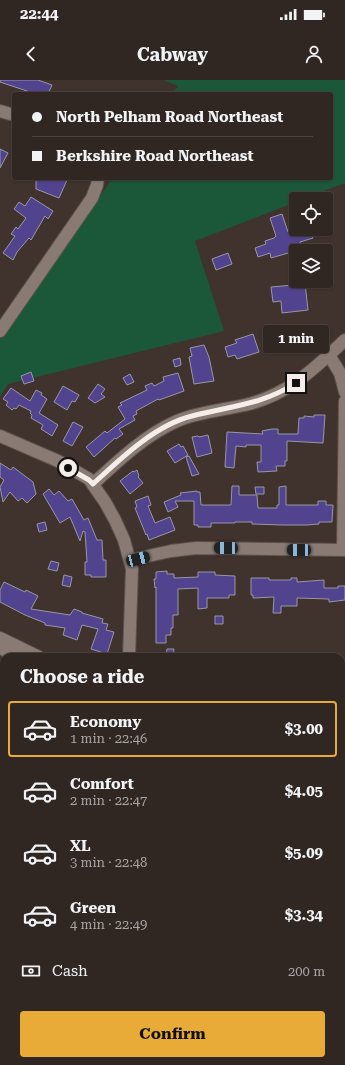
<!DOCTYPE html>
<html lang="en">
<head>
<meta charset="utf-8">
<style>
	body { margin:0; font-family:"Roboto Serif",serif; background:#3c322f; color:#f1f3f6; height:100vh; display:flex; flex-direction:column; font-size:15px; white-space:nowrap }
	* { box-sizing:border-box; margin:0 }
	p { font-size:13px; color:#a8a5a5 }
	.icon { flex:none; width:22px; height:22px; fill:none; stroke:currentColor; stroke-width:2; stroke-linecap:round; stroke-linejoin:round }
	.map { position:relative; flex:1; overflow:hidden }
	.panel { position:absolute; left:0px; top:573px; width:345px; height:412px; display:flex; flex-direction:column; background:#302622; border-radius:12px 12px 0 0; box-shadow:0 1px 3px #0004,0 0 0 1px #4b4340 }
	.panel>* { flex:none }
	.banner { position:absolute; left:12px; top:12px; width:321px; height:88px; border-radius:4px; box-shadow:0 1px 3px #0004,0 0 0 1px #4b4340; display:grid; align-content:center; height:88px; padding:0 20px; background:#302622 }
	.controls { position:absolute; left:289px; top:112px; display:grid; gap:8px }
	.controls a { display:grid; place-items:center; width:44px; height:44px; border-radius:4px; background:#302622; box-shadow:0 1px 3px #0004,0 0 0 1px #4b4340; font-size:20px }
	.end { position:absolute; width:18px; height:18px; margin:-9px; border:5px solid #f5ede9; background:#111; box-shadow:0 0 0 2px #111 }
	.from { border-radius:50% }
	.bubble { position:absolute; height:28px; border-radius:4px; background:#302622; box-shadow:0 1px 3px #0004,0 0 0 1px #4b4340; font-size:13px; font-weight:700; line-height:28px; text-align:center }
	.car { position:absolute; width:12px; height:24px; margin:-12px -6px; border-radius:5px; box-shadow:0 0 3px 1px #0007; background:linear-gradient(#222 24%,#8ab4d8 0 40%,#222 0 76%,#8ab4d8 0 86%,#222 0) }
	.banner b { display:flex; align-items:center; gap:14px; height:38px; font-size:15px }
	.banner b+b { border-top:1px solid #4b4340 }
	.banner i { width:10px; height:10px; background:#f1f3f6 }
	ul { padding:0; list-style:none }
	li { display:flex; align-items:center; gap:12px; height:56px; margin:0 8px 6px; padding:0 12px; border:2px solid transparent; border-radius:4px }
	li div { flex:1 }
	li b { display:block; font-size:15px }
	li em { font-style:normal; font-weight:700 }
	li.selected { border-color:#e8ab37 }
	li>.icon { width:36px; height:36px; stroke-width:1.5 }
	h2 { padding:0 20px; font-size:18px; line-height:48px }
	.pay { display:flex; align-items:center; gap:10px; height:44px; padding:0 20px; font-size:15px }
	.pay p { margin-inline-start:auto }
	.action { display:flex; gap:8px; margin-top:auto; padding:8px 20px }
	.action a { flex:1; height:46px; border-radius:4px; background:#e8ab37; color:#111; font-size:16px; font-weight:700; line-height:46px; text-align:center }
	.status { display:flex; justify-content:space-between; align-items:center; height:28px; padding:0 20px; background:#302622; direction:ltr }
	.status svg { height:11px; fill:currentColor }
	header { display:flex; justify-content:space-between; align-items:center; height:52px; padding:0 20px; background:#302622; font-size:18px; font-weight:700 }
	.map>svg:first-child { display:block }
</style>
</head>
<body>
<div class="status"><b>22:44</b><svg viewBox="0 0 49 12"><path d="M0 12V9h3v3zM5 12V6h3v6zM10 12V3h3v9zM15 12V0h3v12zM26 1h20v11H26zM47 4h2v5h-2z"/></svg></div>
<header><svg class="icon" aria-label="back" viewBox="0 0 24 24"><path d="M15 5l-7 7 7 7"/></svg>Cabway<svg class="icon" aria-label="person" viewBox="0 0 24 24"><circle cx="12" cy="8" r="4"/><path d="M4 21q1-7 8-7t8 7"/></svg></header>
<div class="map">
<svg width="345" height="985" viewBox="0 0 345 985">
	<rect width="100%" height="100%" fill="#40332d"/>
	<path fill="#1a5839" d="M164,0H345V103L303,119H296V122L195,161L224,251L8,304L0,317V256L113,98H331V14H172L178,6Z"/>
	<path fill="#51438e" stroke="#9897a6" d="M0,0H38L52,5L48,14H36L0,2Z
		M0,69L8,73L0,88Z
		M36,98H50L54,100L56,98H64L67,100L59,118L36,109Z
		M31,117L53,131L48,139L45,136L31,160L29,158L17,172L13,180L3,173L15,156L11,154L16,147L18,149L26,138L14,129L19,122L25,126Z
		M282,134L288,152L289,151L291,155L297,153L298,156L311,152L313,158L300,162L302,169L271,178L270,173L258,177L255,168L266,164L265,161L274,158L276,156L270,138Z
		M228,173L232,184L216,190L212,179Z
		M305,203L308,230L282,233L281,221L273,222L271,207L294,205L293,204Z
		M253,254L259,272L237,279L235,275L228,277L225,267L237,263L235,260Z
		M204,265L209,277L214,301L194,304L189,277L192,276L190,268Z
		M180,278L181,285L175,287L173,280Z
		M31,292L34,301L24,304L21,296Z
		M178,293L184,311L159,320L158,319L136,331L137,334L133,336L135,340L119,349L123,354L116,359L115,358L94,377L86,367L105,351L107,353L125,339L118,327L122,325L120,323L147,310L145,306L152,303L154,306L164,301L163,297Z
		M130,294L134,302L127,305L123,298Z
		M98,304L105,309L101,314L105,317L95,323L88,318Z
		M63,306L79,315L75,322L72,321L67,330L54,322Z
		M11,308L30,321L36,310L42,313L41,315L47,319L39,333L58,345L52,356L41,349L43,345L31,338L32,335L30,333L31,331L19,325L16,329L14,328L12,330L6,325L8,322L3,319Z
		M314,335H325L323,363L287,361V381H285V386H276L277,391L258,392L257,382H261V365H246V367L236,366L234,388L225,387L227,352L263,354L262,351L272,349H278V354H298L299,338H304V336L314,337Z
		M73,342L83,347L72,366L63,361Z
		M208,355L212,373L197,377L192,357L198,356L199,357Z
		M179,364L181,367L183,366L188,375L175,383L167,371Z
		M189,376L199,394L192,396L186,377Z
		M0,383L11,390L13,387L33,402L36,414L27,423L22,418L18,421L10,412L3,422L0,407L4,400L0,397Z
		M137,390L139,396L138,397L143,403L130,414L120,401L133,391L134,392Z
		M232,406H239V415H257L258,428H277V425H279V407L286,406V425H318V421H326V425H333L332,442H319V444L307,445H283L252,444V442H235V443H211V447H198V445H194V421H175L178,427L168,432L164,422L181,415L180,413L197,411V412H200L201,425H231Z
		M255,407H264V414H256Z
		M49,409L54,415L59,411L68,421L72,419L84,440L88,438L97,460H102L103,480H106V497H91V495H85V482H87L85,452L83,451L80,461L70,437L60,443L43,414Z
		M148,416L151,425L148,426L155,443L170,437L175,450L149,460L147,454L146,455L135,428L137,427L135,421Z
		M45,442L47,450L39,452L37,444Z
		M51,481L59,483L57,491L48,489Z
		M167,491V494H174V498L198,497V492H215V495L235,496V515H229V518H207V528L198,529V508L178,509V535H173V548H171V555H166V563H156V507L155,508L154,499H156V492Z
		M64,495L72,497L70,507L62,505Z
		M251,498H269V500H291V498H297V502L324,500V508H338V506H345V520L329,522V519L297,518V526H281V533H273L274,517L253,518V515H251Z
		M4,502L25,512L26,510L38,516L31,529L70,535L74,529L82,532V533L103,539L102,543L108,544L106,550L114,552L107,574L91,569L98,549L82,545L77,560L63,555L65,548L45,545V543L25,535L0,522V510Z
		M215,536H223V544H215Z
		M167,569H174L173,577L166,576Z"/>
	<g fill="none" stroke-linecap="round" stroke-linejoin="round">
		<defs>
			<path id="minor" d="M0,31L14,35
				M0,251L92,118L97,105L98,98
				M329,275L340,293L345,312
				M0,356L58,381L89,399L105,422L115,440L124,460L132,489L129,577
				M93,404C118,381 145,355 177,341C198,332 223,330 245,325C288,315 314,289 345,260
				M343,470L345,321
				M130,480L171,471L196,468L345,470
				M0,558L39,577
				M0,567L14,577
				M341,721L345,722
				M0,757L4,760
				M0,871H4
				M341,908L345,911
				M182,981L183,985"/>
		</defs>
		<use href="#minor" stroke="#5c524c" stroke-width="14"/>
		<use href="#minor" stroke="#897b74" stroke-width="12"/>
	</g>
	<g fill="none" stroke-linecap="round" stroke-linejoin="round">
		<path stroke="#f5ede9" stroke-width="5" d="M68,388L89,400L93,404C120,379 155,345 192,336C230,326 262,325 296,303"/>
	</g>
</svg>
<div class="controls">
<a><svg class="icon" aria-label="locate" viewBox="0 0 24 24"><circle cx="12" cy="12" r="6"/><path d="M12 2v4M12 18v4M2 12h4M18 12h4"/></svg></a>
<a><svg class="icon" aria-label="layers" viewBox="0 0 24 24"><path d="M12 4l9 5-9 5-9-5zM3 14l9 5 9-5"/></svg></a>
</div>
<i class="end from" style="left:68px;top:388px"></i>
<i class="end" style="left:296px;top:303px"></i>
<div class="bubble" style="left:263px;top:245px;width:66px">1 min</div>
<i class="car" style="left:226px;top:468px;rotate:271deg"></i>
<i class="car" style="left:299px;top:470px;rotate:271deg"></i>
<i class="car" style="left:138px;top:479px;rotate:76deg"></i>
<div class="banner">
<b><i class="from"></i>North Pelham Road Northeast</b>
<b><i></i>Berkshire Road Northeast</b>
</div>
<section class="panel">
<h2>Choose a ride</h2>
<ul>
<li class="selected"><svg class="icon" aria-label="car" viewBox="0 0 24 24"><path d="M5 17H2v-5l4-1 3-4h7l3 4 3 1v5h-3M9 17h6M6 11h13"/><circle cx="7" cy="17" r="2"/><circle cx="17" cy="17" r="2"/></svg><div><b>Economy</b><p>1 min · 22:46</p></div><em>$3.00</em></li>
<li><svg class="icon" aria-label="car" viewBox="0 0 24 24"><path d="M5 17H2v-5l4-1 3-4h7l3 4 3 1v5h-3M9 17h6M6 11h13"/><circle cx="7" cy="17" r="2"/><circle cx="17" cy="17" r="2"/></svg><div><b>Comfort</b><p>2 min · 22:47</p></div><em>$4.05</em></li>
<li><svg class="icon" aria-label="car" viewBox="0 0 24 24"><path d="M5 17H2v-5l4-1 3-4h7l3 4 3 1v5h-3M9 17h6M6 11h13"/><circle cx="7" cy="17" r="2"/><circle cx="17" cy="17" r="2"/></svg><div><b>XL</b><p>3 min · 22:48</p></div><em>$5.09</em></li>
<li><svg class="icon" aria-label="car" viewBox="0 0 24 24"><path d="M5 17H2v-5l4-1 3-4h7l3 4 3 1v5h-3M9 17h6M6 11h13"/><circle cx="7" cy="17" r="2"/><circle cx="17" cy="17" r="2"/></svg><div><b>Green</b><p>4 min · 22:49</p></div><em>$3.34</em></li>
</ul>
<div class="pay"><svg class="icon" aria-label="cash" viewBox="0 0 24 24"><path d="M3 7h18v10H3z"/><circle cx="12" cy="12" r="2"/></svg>Cash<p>200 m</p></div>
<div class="action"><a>Confirm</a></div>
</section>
</div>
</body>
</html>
